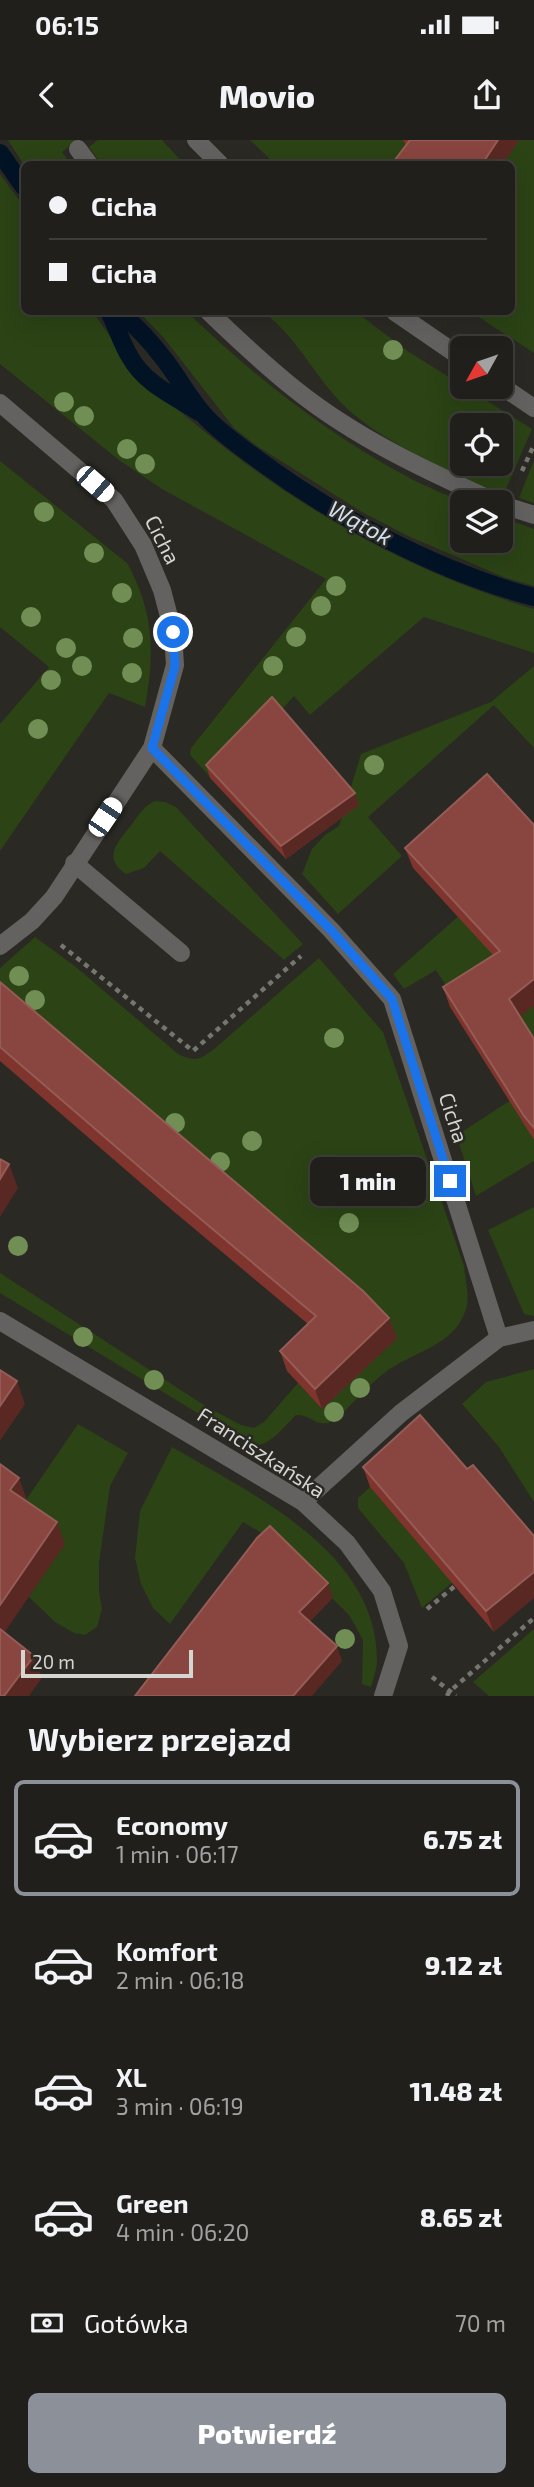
<!DOCTYPE html>
<html lang="pl">
<head>
<meta charset="utf-8">
<style>
	body { margin:0; font-family:"Exo 2",sans-serif; background:#282724; color:#f1f3f6; height:100vh; display:flex; flex-direction:column; font-size:26px; white-space:nowrap }
	* { box-sizing:border-box; margin:0 }
	p { font-size:23px; color:#a2a2a3 }
	.icon { flex:none; width:38px; height:38px; fill:none; stroke:currentColor; stroke-width:2; stroke-linecap:round; stroke-linejoin:round }
	.map { position:relative; height:1556px; overflow:hidden }
	.side { display:flex; flex-direction:column; background:#201f1b; flex:1 }
	.side>* { flex:none }
	.banner { position:absolute; left:21px; top:21px; width:494px; height:154px; border-radius:10px; box-shadow:0 7px 28px #0002,0 0 0 2px #3d3d3a; display:grid; align-content:center; height:154px; padding:0 28px; background:#201f1b }
	.needle { width:46px; rotate:230deg }
	.fabs { position:absolute; left:450px; top:196px; display:grid; gap:14px }
	.fabs a { display:grid; place-items:center; width:63px; height:63px; border-radius:10px; background:#201f1b; box-shadow:0 7px 28px #0002,0 0 0 2px #3d3d3a; font-size:35px }
	.scale { position:absolute; left:21px; bottom:18px; width:172px; box-sizing:border-box; padding-left:7px; border:4px solid #d5d5d2; border-top:0; font-size:19px; line-height:24px; white-space:nowrap; color:#d5d5d2; -webkit-text-stroke:5px #2a2924; paint-order:stroke }
	.end { position:absolute; width:32px; height:32px; margin:-16px; border:9px solid #1a73e8; background:#fff; box-shadow:0 0 0 4px #fff }
	.from { border-radius:50% }
	.bubble { position:absolute; height:49px; border-radius:10px; background:#201f1b; box-shadow:0 7px 28px #0002,0 0 0 2px #3d3d3a; font-size:23px; font-weight:800; line-height:49px; text-align:center }
	.car { position:absolute; width:21px; height:42px; margin:-21px -10px; border-radius:9px; box-shadow:0 0 5px 2px #0007; background:linear-gradient(#fff 24%,#345 0 40%,#fff 0 76%,#345 0 86%,#fff 0) }
	.banner b { display:flex; align-items:center; gap:24px; height:66px; font-size:26px }
	.banner b+b { border-top:2px solid #3d3d3a }
	.banner i { width:18px; height:18px; background:#f1f3f6 }
	ul { padding:0; list-style:none }
	li { display:flex; align-items:center; gap:21px; height:116px; margin:0 14px 10px; padding:0 14px; border:4px solid transparent; border-radius:10px }
	li div { flex:1 }
	li b { display:block; font-size:26px }
	li em { font-style:normal; font-weight:800 }
	li.on { border-color:#8c9099 }
	li>.icon { width:63px; height:63px; stroke-width:1.5 }
	h2 { padding:0 28px; font-size:32px; line-height:84px }
	.pay { display:flex; align-items:center; gap:18px; height:77px; padding:0 28px; font-size:26px }
	.pay p { margin-inline-start:auto }
	.primary-button { display:flex; gap:14px; margin-top:auto; padding:14px 28px }
	.primary-button a { flex:1; height:80px; border-radius:10px; background:#8c9099; color:#fff; font-size:28px; font-weight:800; line-height:80px; text-align:center }
	.status { display:flex; justify-content:space-between; align-items:center; height:49px; padding:0 35px; background:#201f1b; direction:ltr }
	.status svg { height:19px; fill:currentColor }
	header { display:flex; justify-content:space-between; align-items:center; height:91px; padding:0 28px; background:#201f1b; font-size:32px; font-weight:800 }
	.map>svg:first-child { display:block }
</style>
</head>
<body>
<div class="status"><b>06:15</b><svg viewBox="0 0 49 12"><path d="M0 12V9h3v3zM5 12V6h3v6zM10 12V3h3v9zM15 12V0h3v12zM26 1h20v11H26zM47 4h2v5h-2z"/></svg></div>
<header><svg class="icon" aria-label="back" viewBox="0 0 24 24"><path d="M15 5l-7 7 7 7"/></svg>Movio<svg class="icon" aria-label="share" viewBox="0 0 24 24"><path d="M12 15V3M7 8l5-5 5 5M5 13v7h14v-7"/></svg></header>
<div class="map">
<svg width="534" height="1556" viewBox="0 0 534 1556">
	<rect width="100%" height="100%" fill="#2a2924"/>
	<path fill="#2b4315" fill-rule="evenodd" d="M8,0H77L62,12L71,24L24,25Z
		M98,0H162L184,24H101L89,7Z
		M250,0H534V213L471,172H511V24H275Z
		M0,34L24,67V172H93C107,192 121,213 137,232C154,253 179,270 200,288C299,369 411,433 534,469V513L424,477L310,575L294,556L279,573L275,570L211,638L190,615L191,608L326,439L162,349L119,320L0,224Z
		M139,172H187C253,235 324,292 406,336C424,346 445,354 464,362H462V401H500L501,377L534,389V446L506,438L408,396L362,372L257,306L234,288L164,198Z
		M263,172H356L409,212L532,289L503,356C452,332 395,309 352,273C317,243 300,199 263,172ZM462,285H500V324H462Z
		M534,320V363L519,358Z
		M0,321L127,423C154,471 155,514 145,567L109,553L0,711V584L49,527L0,487Z
		M534,526V608L494,565L368,677L402,716L338,774L302,734L312,709L325,695L339,686L361,614L491,562Z
		M155,661L165,662L176,667L303,804L284,820L160,711L144,728L126,734C101,717 119,701 132,684C139,674 144,666 155,661Z
		M513,728L534,737V1021L476,1056L458,1000L460,993L516,957L436,830L404,849L393,834Z
		M35,797L76,827L178,914C196,922 199,920 214,909L319,818L383,892L464,1126C465,1139 470,1156 466,1169C455,1207 410,1212 383,1234C367,1247 352,1264 337,1279C316,1291 315,1275 296,1275C283,1288 269,1308 250,1305L0,1153V1133L207,1267L241,1285L254,1288L264,1282L298,1243L322,1269L323,1197L307,1183L340,1145L0,856V828Z
		M534,1067V1176L524,1174L488,1090Z
		M534,1229V1362L499,1307L462,1264L486,1242Z
		M78,1284L128,1313L110,1346L99,1423V1452L102,1469L97,1487L85,1495L74,1493L55,1482L29,1457L0,1398Z
		M172,1307C252,1354 378,1412 377,1521C377,1529 373,1539 371,1547L362,1544L363,1500L349,1475L275,1401L243,1382L170,1484L153,1468L141,1444L135,1418L140,1371Z
		M370,1347L453,1442L422,1468L404,1423L358,1368V1358Z
		M534,1489V1556H489L473,1542Z"/>
	<g fill="none" stroke-linecap="round" stroke-linejoin="round">
		<path stroke="#031326" stroke-width="18" d="M0,13L24,47
			M109,172C117,186 121,203 130,217C145,244 174,256 199,272
			M120,172C136,186 151,202 164,219C178,237 189,258 204,275C218,291 237,304 253,316C333,376 438,432 534,457"/>
		<path stroke="#767671" stroke-width="4.5" stroke-dasharray="5 5" stroke-linecap="butt" d="M522,331L533,307
			M61,805L193,911L301,816
			M427,1469L455,1446
			M432,1537L456,1556
			M447,1556L449,1552L534,1478"/>
		<path stroke="#636260" stroke-width="18" d="M74,723L181,813"/>
		<path stroke="#636260" stroke-width="18" d="M78,9L89,24
			M209,172C237,199 266,226 296,250C356,298 427,331 496,362
			M500,364L534,375"/>
		<path stroke="#636260" stroke-width="18" d="M196,0L220,24
			M395,172L462,218
			M500,245L534,268
			M0,263L114,360L143,405L162,450L173,492L175,525L152,608L54,757L32,781L0,806
			M152,608L331,790L392,859L499,1198L401,1273L303,1362
			M0,1181L303,1362L347,1403L382,1451L399,1506L383,1556
			M499,1198L534,1190"/>
	</g>
	<g fill="#718f55">
		<circle cx="393" cy="210" r="10"/>
		<circle cx="64" cy="262" r="10"/>
		<circle cx="84" cy="276" r="10"/>
		<circle cx="127" cy="309" r="10"/>
		<circle cx="145" cy="324" r="10"/>
		<circle cx="44" cy="372" r="10"/>
		<circle cx="94" cy="413" r="10"/>
		<circle cx="336" cy="446" r="10"/>
		<circle cx="122" cy="453" r="10"/>
		<circle cx="321" cy="466" r="10"/>
		<circle cx="31" cy="477" r="10"/>
		<circle cx="296" cy="497" r="10"/>
		<circle cx="133" cy="498" r="10"/>
		<circle cx="66" cy="508" r="10"/>
		<circle cx="82" cy="526" r="10"/>
		<circle cx="273" cy="526" r="10"/>
		<circle cx="132" cy="533" r="10"/>
		<circle cx="51" cy="540" r="10"/>
		<circle cx="38" cy="589" r="10"/>
		<circle cx="374" cy="625" r="10"/>
		<circle cx="19" cy="836" r="10"/>
		<circle cx="35" cy="860" r="10"/>
		<circle cx="334" cy="898" r="10"/>
		<circle cx="175" cy="983" r="10"/>
		<circle cx="252" cy="1001" r="10"/>
		<circle cx="220" cy="1022" r="10"/>
		<circle cx="349" cy="1083" r="10"/>
		<circle cx="18" cy="1106" r="10"/>
		<circle cx="83" cy="1197" r="10"/>
		<circle cx="154" cy="1240" r="10"/>
		<circle cx="360" cy="1248" r="10"/>
		<circle cx="334" cy="1272" r="10"/>
		<circle cx="345" cy="1499" r="10"/>
	</g>
	<path fill="#7f342d" d="M403,0H519L503,24H392L406,5Z
		M206,625L359,665L286,719L210,638Z
		M487,634L520,877L534,899V1000L450,867L443,847L493,815L413,728L405,708Z
		M0,842L397,1198L322,1269L287,1231L280,1211L308,1184L172,1070L0,921Z
		M420,1275L494,1492L370,1347L363,1327Z"/>
	<path fill="#592822" d="M498,0H519L503,24H482Z
		M355,653L359,665L286,719L281,706Z
		M534,839V866L516,880L509,859Z
		M9,1024L18,1048L0,1077V1039Z
		M389,1178L397,1198L322,1269L315,1249Z
		M17,1241L25,1264L0,1301V1266Z
		M19,1338L27,1360L18,1372L10,1350Z
		M57,1382L65,1404L0,1499V1465Z
		M534,1432V1458L494,1492L486,1471Z
		M328,1443L333,1458L305,1487L299,1472Z
		M337,1506L342,1521L312,1556H293Z
		M34,1516L42,1538L29,1556H4Z"/>
	<path fill="#89453f" stroke="#955c56" stroke-width="2" d="M410,0H498L482,24H392Z
		M272,557L355,653L281,706L206,625Z
		M487,634L534,685V839L509,859L534,899V988L524,976L443,847L500,811L405,708Z
		M0,842L363,1151L389,1178L315,1249L280,1211L316,1176L165,1049L0,907Z
		M0,1019L9,1024L0,1039Z
		M0,1230L17,1241L0,1266Z
		M420,1275L467,1329L473,1325L534,1396V1432L486,1471L363,1327Z
		M0,1324L19,1338L10,1350L57,1382L0,1465Z
		M270,1386L328,1443L299,1472L337,1506L293,1556H135L257,1398Z
		M0,1489L34,1516L4,1556H0Z"/>
	<g fill="none" stroke-linecap="round" stroke-linejoin="round">
		<path stroke="#1a73e8" stroke-width="9" d="M173,492L175,526L152,608L331,790L392,859L450,1041"/>
	</g>
	<g text-anchor="middle" stroke-width="5" stroke-linejoin="round" paint-order="stroke">
		<g font-size="21" fill="#d5d5d2" stroke="#2a2924">
			<text transform="translate(162 400) rotate(63)" y="7">Cicha</text>
			<text transform="translate(453 978) rotate(72)" y="7">Cicha</text>
			<text transform="translate(261 1313) rotate(33)" y="7">Franciszkańska</text>
		</g>
		<g font-size="23" font-style="italic" fill="#d1e0f1" stroke="#2a2924">
			<text transform="translate(360 383) rotate(28)" y="8">Wątok</text>
		</g>
	</g>
</svg>
<div class="fabs">
<a><svg class="needle" viewBox="-14 -14 28 28"><path d="M0-13l5 13h-10z" fill="#e53935"/><path d="M0 13l5-13h-10z" fill="#a2a2a3"/></svg></a>
<a><svg class="icon" aria-label="locate" viewBox="0 0 24 24"><circle cx="12" cy="12" r="6"/><path d="M12 2v4M12 18v4M2 12h4M18 12h4"/></svg></a>
<a><svg class="icon" aria-label="layers" viewBox="0 0 24 24"><path d="M12 4l9 5-9 5-9-5zM3 14l9 5 9-5"/></svg></a>
</div>
<div class="scale">20 m</div>
<i class="end from" style="left:173px;top:492px"></i>
<i class="end" style="left:450px;top:1041px"></i>
<div class="bubble" style="left:310px;top:1017px;width:116px">1 min</div>
<i class="car" style="left:95px;top:344px;rotate:131deg"></i>
<i class="car" style="left:105px;top:677px;rotate:34deg"></i>
<div class="banner">
<b><i class="from"></i>Cicha</b>
<b><i></i>Cicha</b>
</div>
</div>
<section class="side">
<h2>Wybierz przejazd</h2>
<ul>
<li class="on"><svg class="icon" aria-label="car" viewBox="0 0 24 24"><path d="M5 17H2v-5l4-1 3-4h7l3 4 3 1v5h-3M9 17h6M6 11h13"/><circle cx="7" cy="17" r="2"/><circle cx="17" cy="17" r="2"/></svg><div><b>Economy</b><p>1 min · 06:17</p></div><em>6.75 zł</em></li>
<li><svg class="icon" aria-label="car" viewBox="0 0 24 24"><path d="M5 17H2v-5l4-1 3-4h7l3 4 3 1v5h-3M9 17h6M6 11h13"/><circle cx="7" cy="17" r="2"/><circle cx="17" cy="17" r="2"/></svg><div><b>Komfort</b><p>2 min · 06:18</p></div><em>9.12 zł</em></li>
<li><svg class="icon" aria-label="car" viewBox="0 0 24 24"><path d="M5 17H2v-5l4-1 3-4h7l3 4 3 1v5h-3M9 17h6M6 11h13"/><circle cx="7" cy="17" r="2"/><circle cx="17" cy="17" r="2"/></svg><div><b>XL</b><p>3 min · 06:19</p></div><em>11.48 zł</em></li>
<li><svg class="icon" aria-label="car" viewBox="0 0 24 24"><path d="M5 17H2v-5l4-1 3-4h7l3 4 3 1v5h-3M9 17h6M6 11h13"/><circle cx="7" cy="17" r="2"/><circle cx="17" cy="17" r="2"/></svg><div><b>Green</b><p>4 min · 06:20</p></div><em>8.65 zł</em></li>
</ul>
<div class="pay"><svg class="icon" aria-label="cash" viewBox="0 0 24 24"><path d="M3 7h18v10H3z"/><circle cx="12" cy="12" r="2"/></svg>Gotówka<p>70 m</p></div>
<div class="primary-button"><a>Potwierdź</a></div>
</section>
</body>
</html>
